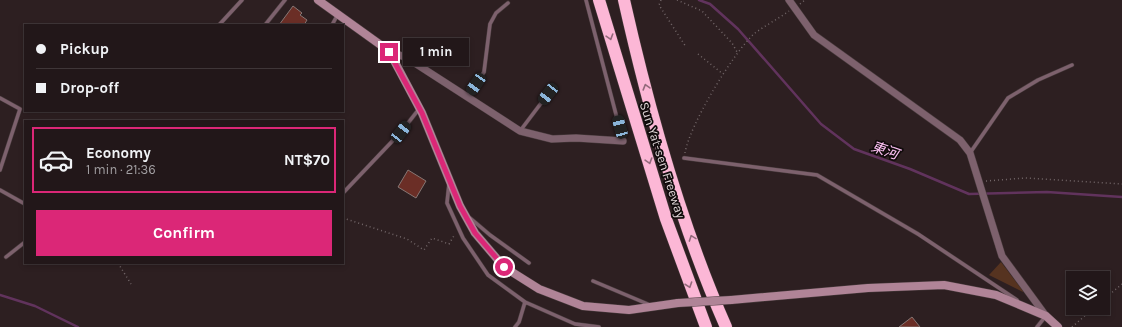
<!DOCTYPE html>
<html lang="en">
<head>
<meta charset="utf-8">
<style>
	body { margin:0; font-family:Karla,"Noto Sans TC",sans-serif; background:#2a2022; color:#f1f3f6; height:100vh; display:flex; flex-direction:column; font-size:15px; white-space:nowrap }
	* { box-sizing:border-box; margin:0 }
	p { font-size:13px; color:#a29fa2 }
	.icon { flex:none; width:22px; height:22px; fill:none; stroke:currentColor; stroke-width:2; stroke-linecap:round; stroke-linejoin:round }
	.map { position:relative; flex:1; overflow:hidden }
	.sheet { position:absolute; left:24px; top:120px; width:320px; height:144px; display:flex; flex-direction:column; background:#221719; border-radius:0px; box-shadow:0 2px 6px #0003,0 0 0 1px #3f3638 }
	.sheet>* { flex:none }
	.guide { position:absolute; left:24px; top:24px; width:320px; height:88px; border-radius:0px; box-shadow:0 2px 6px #0003,0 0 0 1px #3f3638; display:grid; align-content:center; height:88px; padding:0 12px; background:#221719 }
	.fabs { position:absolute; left:1066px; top:271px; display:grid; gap:8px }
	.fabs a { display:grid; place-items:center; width:44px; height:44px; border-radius:0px; background:#221719; box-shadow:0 2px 6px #0003,0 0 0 1px #3f3638; font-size:20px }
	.end { position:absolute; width:18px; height:18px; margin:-9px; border:5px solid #db2777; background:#fff; box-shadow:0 0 0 2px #fff }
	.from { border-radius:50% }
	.bubble { position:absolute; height:28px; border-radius:0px; background:#221719; box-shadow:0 2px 6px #0003,0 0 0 1px #3f3638; font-size:13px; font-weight:700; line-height:28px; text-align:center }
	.car { position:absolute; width:12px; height:24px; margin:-12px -6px; border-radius:5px; box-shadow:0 0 3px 1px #0007; background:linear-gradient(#222 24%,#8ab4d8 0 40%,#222 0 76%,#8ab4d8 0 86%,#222 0) }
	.guide b { display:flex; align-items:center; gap:14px; height:38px; font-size:15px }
	.guide b+b { border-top:1px solid #3f3638 }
	.guide i { width:10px; height:10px; background:#f1f3f6 }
	ul { padding:7px 0 0; list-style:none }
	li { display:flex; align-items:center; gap:12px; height:66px; margin:0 8px 6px; padding:0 4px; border:2px solid transparent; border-radius:0px }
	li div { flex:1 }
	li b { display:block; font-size:15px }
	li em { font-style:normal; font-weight:700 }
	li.selected { border-color:#db2777 }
	li>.icon { width:36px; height:36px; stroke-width:1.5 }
	.button { display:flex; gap:8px; margin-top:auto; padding:8px 12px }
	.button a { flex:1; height:46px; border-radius:0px; background:#db2777; color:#fff; font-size:16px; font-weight:700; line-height:46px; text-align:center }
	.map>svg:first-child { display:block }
</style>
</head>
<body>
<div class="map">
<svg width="1122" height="327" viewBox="0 0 1122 327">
	<rect width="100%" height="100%" fill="#2d1f21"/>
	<path fill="#563320" d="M1001,262L1023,291V292L989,275Z"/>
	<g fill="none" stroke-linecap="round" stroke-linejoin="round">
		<path stroke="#61335d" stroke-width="2.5" d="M699,0L710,4L738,29L821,124L854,149L910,169L969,194L1047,192L1122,197
			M0,295L35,306L78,327"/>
	</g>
	<path fill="#6b2e26" stroke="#867673" d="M293,6L302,13L300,15L307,20L304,25H279Z
		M408,170L426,181L416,198L398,187Z
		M912,317L920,327H899Z"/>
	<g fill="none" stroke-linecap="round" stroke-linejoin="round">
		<defs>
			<path id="lane" d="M586,0L623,141
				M219,25L242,0
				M265,25L285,0
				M332,25L338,14
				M467,97L484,72L490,24L496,13L508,3
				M0,98L20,109L0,170
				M520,131L548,94
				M970,153L1008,98L1038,80L1072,65
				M684,158L817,175L918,234L1017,300
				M449,184L447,203L463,238L488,275L525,302L575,324L599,327
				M0,190L25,204
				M343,193L401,132L419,109
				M470,218L490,235L529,263
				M6,257L25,242
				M593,281L650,305
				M515,327L519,322L525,302
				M1037,327L1045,317"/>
			<path id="street" d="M789,0L814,35L960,140L970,153L1002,256L1046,316
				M389,51L407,58L520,131L552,139L576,138L623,141"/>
			<path id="secondary" d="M318,0L389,51L422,113L460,206L475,233L504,267L539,289L583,306L629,310L678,303
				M731,300L868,288L944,285L996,295L1046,316L1058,327"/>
			<path id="highway" d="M599,0L666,219L706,327
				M624,0C649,111 680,223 726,327"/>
		</defs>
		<use href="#lane" stroke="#493c3e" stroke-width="4.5"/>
		<use href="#street" stroke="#493c3e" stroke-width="8"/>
		<use href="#secondary" stroke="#493c3e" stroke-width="9"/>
		<use href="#highway" stroke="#493c3e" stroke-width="13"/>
		<path stroke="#736769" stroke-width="1.5" stroke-dasharray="1 3" stroke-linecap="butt" d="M661,0L659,5L686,47
			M677,0L702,11L732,43L737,52
			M800,4L805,0
			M698,54L723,74
			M685,153C689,126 734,51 755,33C766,25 778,19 789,11
			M986,181L1025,178L1122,184
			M343,218L407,239L424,250L432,238L449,244L455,234
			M118,263L131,284
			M1103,300L1122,284
			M1072,327L1094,308"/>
		<use href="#lane" stroke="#7d616d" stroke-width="3.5"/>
		<use href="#street" stroke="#7d616d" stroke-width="7"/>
		<use href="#secondary" stroke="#b08497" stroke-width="8"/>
		<use href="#highway" stroke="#fcb7d6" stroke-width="12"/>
		<defs>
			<path id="secondary-bridge" d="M678,303L731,300"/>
		</defs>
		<use href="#secondary-bridge" stroke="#493c3e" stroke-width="9" stroke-linecap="butt"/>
		<use href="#secondary-bridge" stroke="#b08497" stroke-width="8"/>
	</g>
	<defs><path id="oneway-chevron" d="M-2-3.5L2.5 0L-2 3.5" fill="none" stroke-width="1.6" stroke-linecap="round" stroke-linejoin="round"/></defs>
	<g stroke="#926a7b">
		<use href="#oneway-chevron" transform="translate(610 37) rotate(73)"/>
		<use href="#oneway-chevron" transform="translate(646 87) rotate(-106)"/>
		<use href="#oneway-chevron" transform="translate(649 161) rotate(73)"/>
		<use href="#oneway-chevron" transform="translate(692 238) rotate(-110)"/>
		<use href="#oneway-chevron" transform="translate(689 285) rotate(71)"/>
	</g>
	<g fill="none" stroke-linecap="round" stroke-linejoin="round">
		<path stroke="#db2777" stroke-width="5" d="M389,52L422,113L460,206L475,233L504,267"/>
	</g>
	<g text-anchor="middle" stroke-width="3.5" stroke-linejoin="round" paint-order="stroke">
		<g font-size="13" fill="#dfd6d7" stroke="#110b0c">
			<text transform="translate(663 160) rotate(72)" y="5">Sun Yat-sen Freeway</text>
		</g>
		<g font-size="14" font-style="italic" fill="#fdc1f4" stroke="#110b0c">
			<text transform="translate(885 150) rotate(19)" y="5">東河</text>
		</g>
	</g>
</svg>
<div class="fabs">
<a><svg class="icon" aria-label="layers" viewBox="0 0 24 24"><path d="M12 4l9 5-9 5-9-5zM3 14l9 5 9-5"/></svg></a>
</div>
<i class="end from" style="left:504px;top:267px"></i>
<i class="end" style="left:389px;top:52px"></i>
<div class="bubble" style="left:403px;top:38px;width:66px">1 min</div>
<i class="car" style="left:476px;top:84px;rotate:215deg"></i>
<i class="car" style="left:548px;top:94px;rotate:218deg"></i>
<i class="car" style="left:620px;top:127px;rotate:345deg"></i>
<i class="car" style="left:401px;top:132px;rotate:38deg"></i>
<div class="guide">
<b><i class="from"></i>Pickup</b>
<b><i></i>Drop-off</b>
</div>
<section class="sheet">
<ul>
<li class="selected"><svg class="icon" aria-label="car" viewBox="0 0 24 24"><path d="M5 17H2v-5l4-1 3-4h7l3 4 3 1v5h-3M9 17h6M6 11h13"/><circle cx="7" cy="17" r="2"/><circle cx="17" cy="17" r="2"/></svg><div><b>Economy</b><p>1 min · 21:36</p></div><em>NT$70</em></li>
</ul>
<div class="button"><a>Confirm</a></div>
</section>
</div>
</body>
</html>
